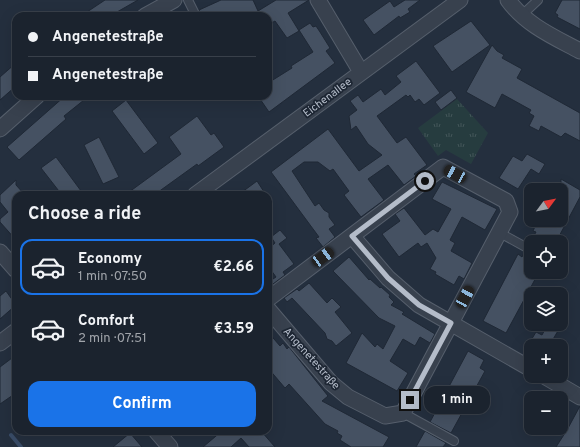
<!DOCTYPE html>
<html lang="en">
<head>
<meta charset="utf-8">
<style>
	body { margin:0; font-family:Overpass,sans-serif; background:#242b36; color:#f1f3f6; height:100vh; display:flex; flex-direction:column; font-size:15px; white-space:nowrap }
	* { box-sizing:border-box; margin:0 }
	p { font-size:13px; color:#a0a4aa }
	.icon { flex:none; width:22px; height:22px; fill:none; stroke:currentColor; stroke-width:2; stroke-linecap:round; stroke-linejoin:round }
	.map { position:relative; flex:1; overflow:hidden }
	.panel { position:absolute; left:12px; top:191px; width:260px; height:244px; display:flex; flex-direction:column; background:#1b232e; border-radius:12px; box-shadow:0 4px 16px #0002,0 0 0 1px #39404a }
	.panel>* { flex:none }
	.top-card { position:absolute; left:12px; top:12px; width:260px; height:88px; border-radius:12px; box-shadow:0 4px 16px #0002,0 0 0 1px #39404a; display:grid; align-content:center; height:88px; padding:0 16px; background:#1b232e }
	.needle { width:26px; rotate:58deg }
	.fabs { position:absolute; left:524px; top:183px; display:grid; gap:8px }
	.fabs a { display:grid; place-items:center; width:44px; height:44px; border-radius:8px; background:#1b232e; box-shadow:0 4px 16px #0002,0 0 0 1px #39404a; font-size:20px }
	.end { position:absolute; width:18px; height:18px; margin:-9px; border:5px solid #b4bcc9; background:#111; box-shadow:0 0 0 2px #111 }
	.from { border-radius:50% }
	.bubble { position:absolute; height:28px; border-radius:12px; background:#1b232e; box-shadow:0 4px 16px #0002,0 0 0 1px #39404a; font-size:13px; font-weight:700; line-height:28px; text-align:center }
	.car { position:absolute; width:12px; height:24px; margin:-12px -6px; border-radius:5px; box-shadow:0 0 3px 1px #0007; background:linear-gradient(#222 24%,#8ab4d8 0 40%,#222 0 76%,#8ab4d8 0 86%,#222 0) }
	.top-card b { display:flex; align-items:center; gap:14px; height:38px; font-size:15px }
	.top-card b+b { border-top:1px solid #39404a }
	.top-card i { width:10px; height:10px; background:#f1f3f6 }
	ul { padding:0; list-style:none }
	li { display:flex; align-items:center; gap:12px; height:56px; margin:0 8px 6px; padding:0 8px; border:2px solid transparent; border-radius:12px }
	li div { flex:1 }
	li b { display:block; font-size:15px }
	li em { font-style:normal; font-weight:700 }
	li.current { border-color:#1a73e8 }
	li>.icon { width:36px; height:36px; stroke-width:1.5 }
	h2 { padding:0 16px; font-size:18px; line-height:48px }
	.button { display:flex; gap:8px; margin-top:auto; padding:8px 16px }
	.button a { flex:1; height:46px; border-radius:12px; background:#1a73e8; color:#fff; font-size:16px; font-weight:700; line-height:46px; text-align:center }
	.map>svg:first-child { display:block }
</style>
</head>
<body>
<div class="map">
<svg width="580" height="447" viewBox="0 0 580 447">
	<defs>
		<pattern id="grass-tufts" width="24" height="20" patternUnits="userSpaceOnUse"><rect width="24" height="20" fill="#263c3f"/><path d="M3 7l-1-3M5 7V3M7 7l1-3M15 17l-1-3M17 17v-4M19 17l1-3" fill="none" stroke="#435659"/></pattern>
	</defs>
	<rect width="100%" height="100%" fill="#242f3e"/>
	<path fill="url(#grass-tufts)" d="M457,99L488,133L471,164L446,150L438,156L418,128Z"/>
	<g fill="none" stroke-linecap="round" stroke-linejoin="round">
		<path stroke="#394c67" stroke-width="4" d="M11,435L21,447"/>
	</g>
	<path fill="#455162" stroke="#1f2835" d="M105,0H138L110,16H81Z
		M221,0H253L258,11L276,0H309L288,13L299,31L287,38L275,21L268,25V16H201L199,10Z
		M405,0H420L408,9L410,12L400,18L399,16L374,35L363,20L390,1L394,7Z
		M562,0H580V29L557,17L558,15L555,13Z
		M471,21L490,45L452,72L433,46Z
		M310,23L313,27L316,26L320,32L330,48L326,51L335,63L269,112L258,96H268V83L292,68L291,66L313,52L299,30Z
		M492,45L497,51L504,55L502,58L522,69L517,78L580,113V141L565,133L561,137L541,126L539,131L529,126L534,116L529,113L531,110L502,94L495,108L466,92Z
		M416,61L440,93L424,105L419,99L415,102L410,95L408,97L406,95L377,116L397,143L406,137L427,165L414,174L416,176L404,185L388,165L368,179L384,200L361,217L344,195L349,191L333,169L330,171L318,162H304L292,171L315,206L319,203L324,210L329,213V217L335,225L329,229L335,237L323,247L316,238L319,237L271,172L328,129L359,171L382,155L368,144L356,126L351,130L349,116L357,110L350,101L358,95L363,102L381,89L385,95L401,82L396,76Z
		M16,63V86L0,100V77Z
		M451,90L457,98L441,110L435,102Z
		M65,96H89L64,116L66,119L19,160L7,147Z
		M126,100L158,143L144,154L112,111Z
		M197,116L211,135L214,133L224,147L198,166L197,164L154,195H125L181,154L169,137Z
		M99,137L119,177L103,184L84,145Z
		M527,154L545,164L539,174L531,169L518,189L499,178L513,156L522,161Z
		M56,157L84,195H62L41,168Z
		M561,179L580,190V197L556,242H531V244L530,243L536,232L533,231L538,220H561Z
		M16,180V185L25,195H16V240L0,222V219L8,212L0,202V195Z
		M257,181L266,195H238L253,184Z
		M442,182L497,209L485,230L462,217L450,240L455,243L451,251L472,263L464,279L459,276L454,285L435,274L436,272L430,269L436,258L427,243L421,247L418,243L399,257L382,234L400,221L395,214L404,208L425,235L433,229L438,232L451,209L432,199Z
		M280,230L287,238L279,244L294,264L283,272L285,275L273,284L270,281L276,277L268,266V249L275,243L271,237Z
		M524,253L531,255V272H539L506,333L483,321L518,254L522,257Z
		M349,257L369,280L370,279L380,288L381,287L390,295L389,297L394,302L391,305L404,312L402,314L435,334L430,343L420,337L415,346L403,339L390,361L408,373L397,391L346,363L362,333L375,347L377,344L383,349L395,326L379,318L333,271Z
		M309,283L327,303L332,298L341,307L335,312L352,333L336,346L332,341L327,339L325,333L292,298L287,302L284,298L297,289L299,291Z
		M6,291L16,305L0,319V296Z
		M548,324H562L552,341L562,346H536L530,342L536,332L542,335Z
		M268,332L280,346L283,343L287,349L289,347L328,396L322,401L389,437L383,447H351L340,440L342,436L337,433L338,431L325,424L289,384L285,388L268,368Z
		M468,351L484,360L480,368L485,371L451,433L430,422Z
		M16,355V393L0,404V367Z
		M580,406V447H556L567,430Z
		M222,431H261L275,447H249L241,438L231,447H203Z
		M425,431L446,443L443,447H416Z
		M130,433L142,447H113Z"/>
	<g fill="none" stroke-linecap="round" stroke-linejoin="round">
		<defs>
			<path id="service" d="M188,0L196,16
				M521,16L538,0
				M500,233L531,250
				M403,413L454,441"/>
			<path id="minor" d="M318,0L361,72
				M508,0C526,25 554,37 580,51
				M145,16L174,0
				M0,129L37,96
				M195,195L460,0
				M352,236L388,278L419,305L531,369
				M0,252L16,270
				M268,299L443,167L506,201L510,212L403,413L385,416L348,397L331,383L268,309
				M0,343L16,331
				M544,376L580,397
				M156,431L170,447"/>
		</defs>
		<use href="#service" stroke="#565f6c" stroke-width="10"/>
		<use href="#minor" stroke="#565f6c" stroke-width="17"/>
		<use href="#service" stroke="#38414e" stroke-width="8"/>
		<use href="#minor" stroke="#38414e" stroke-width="15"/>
	</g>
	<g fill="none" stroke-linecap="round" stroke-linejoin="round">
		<path stroke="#b4bcc9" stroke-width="5" d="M410,400L451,323L419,305L388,278L352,236L425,181"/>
	</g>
	<g text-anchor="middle" stroke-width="3.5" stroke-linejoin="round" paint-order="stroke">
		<g font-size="11" fill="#b4bcc9" stroke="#1d2633">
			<text transform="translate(327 97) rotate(-37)" y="4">Eichenallee</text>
			<text transform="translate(312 358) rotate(48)" y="4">Angenetestraße</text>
		</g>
	</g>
</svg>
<div class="fabs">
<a><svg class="needle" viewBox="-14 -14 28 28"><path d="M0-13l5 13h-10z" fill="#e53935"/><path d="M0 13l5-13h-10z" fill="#a0a4aa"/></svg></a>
<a><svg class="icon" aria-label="locate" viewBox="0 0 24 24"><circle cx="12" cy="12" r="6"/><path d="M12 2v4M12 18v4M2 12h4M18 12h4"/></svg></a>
<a><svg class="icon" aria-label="layers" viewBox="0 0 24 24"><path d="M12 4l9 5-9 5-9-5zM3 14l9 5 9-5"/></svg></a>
<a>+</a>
<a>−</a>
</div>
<i class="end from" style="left:425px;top:181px"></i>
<i class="end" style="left:410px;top:400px"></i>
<div class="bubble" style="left:424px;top:386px;width:66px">1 min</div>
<i class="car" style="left:455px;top:174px;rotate:298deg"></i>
<i class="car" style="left:323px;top:257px;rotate:54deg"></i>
<i class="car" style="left:465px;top:297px;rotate:29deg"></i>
<div class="top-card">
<b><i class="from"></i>Angenetestraße</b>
<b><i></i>Angenetestraße</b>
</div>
<section class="panel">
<h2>Choose a ride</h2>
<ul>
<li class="current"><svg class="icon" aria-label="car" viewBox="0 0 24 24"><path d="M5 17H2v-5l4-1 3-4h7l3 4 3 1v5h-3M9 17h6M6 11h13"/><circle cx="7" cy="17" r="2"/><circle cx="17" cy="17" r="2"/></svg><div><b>Economy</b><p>1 min · 07:50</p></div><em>€2.66</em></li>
<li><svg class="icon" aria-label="car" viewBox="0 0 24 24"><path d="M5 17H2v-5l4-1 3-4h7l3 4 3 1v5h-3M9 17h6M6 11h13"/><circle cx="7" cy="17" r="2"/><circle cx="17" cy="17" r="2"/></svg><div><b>Comfort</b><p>2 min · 07:51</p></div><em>€3.59</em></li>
</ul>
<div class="button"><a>Confirm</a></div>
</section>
</div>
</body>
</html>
